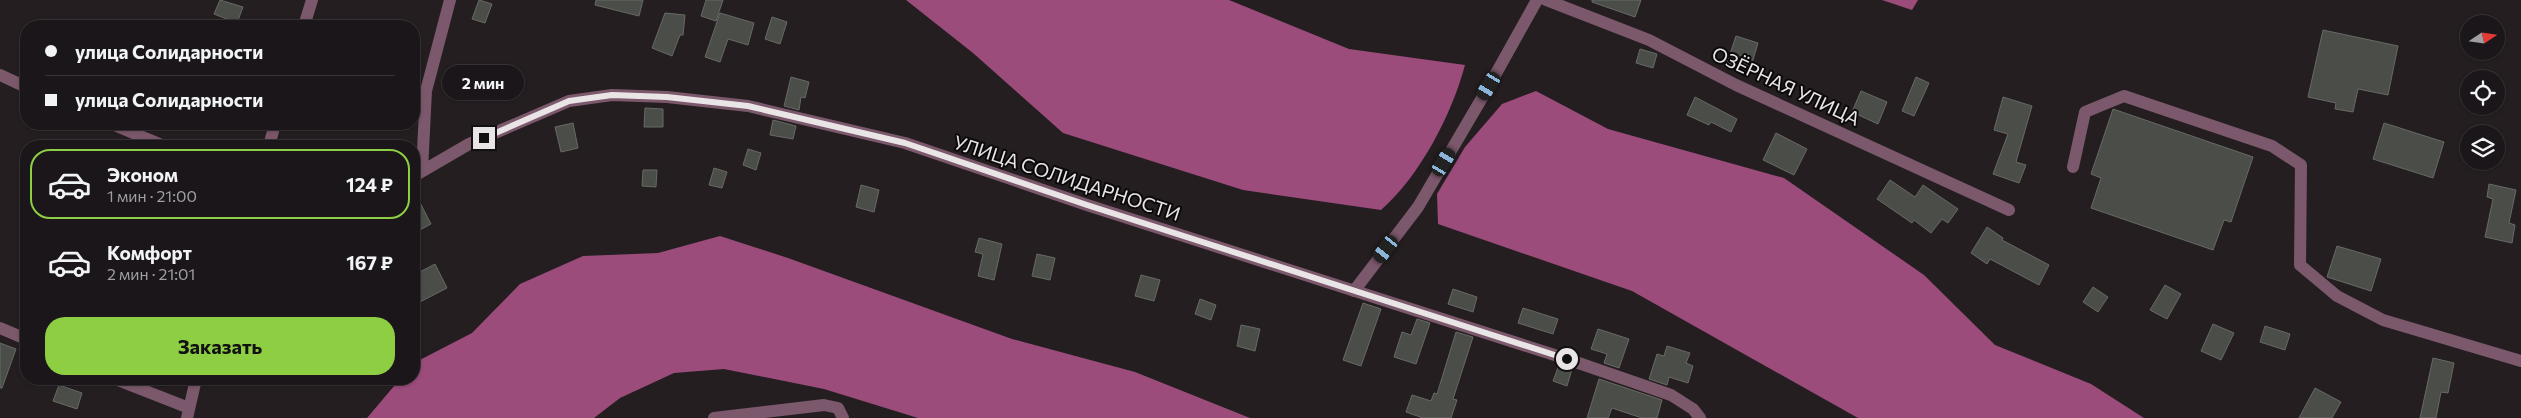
<!DOCTYPE html>
<html lang="ru">
<head>
<meta charset="utf-8">
<style>
	body { margin:0; font-family:Commissioner,sans-serif; background:#241f22; color:#f1f3f6; height:100vh; display:flex; flex-direction:column; font-size:19px; white-space:nowrap }
	* { box-sizing:border-box; margin:0 }
	p { font-size:16px; color:#a09fa2 }
	.icon { flex:none; width:28px; height:28px; fill:none; stroke:currentColor; stroke-width:2; stroke-linecap:round; stroke-linejoin:round }
	.map { position:relative; flex:1; overflow:hidden }
	.panel { position:absolute; left:20px; top:140px; width:400px; height:245px; display:flex; flex-direction:column; background:#1b1619; border-radius:20px; box-shadow:0 1px 4px #0004,0 0 0 1px #393538 }
	.panel>* { flex:none }
	.hud { position:absolute; left:20px; top:20px; width:400px; height:110px; border-radius:20px; box-shadow:0 1px 4px #0004,0 0 0 1px #393538; display:grid; align-content:center; height:110px; padding:0 25px; background:#1b1619 }
	.needle { width:32px; rotate:77deg }
	.buttons { position:absolute; left:2460px; top:15px; display:grid; gap:10px }
	.buttons a { display:grid; place-items:center; width:45px; height:45px; border-radius:50%; background:#1b1619; box-shadow:0 1px 4px #0004,0 0 0 1px #393538; font-size:25px }
	.end { position:absolute; width:22px; height:22px; margin:-11px; border:6px solid #e9e5e7; background:#111; box-shadow:0 0 0 2px #111 }
	.from { border-radius:50% }
	.bubble { position:absolute; height:35px; border-radius:18px; background:#1b1619; box-shadow:0 1px 4px #0004,0 0 0 1px #393538; font-size:16px; font-weight:700; line-height:35px; text-align:center }
	.car { position:absolute; width:15px; height:30px; margin:-15px -8px; border-radius:6px; box-shadow:0 0 4px 1px #0007; background:linear-gradient(#222 24%,#8ab4d8 0 40%,#222 0 76%,#8ab4d8 0 86%,#222 0) }
	.hud b { display:flex; align-items:center; gap:18px; height:48px; font-size:19px }
	.hud b+b { border-top:1px solid #393538 }
	.hud i { width:12px; height:12px; background:#f1f3f6 }
	ul { padding:9px 0 0; list-style:none }
	li { display:flex; align-items:center; gap:15px; height:70px; margin:0 10px 8px; padding:0 15px; border:2px solid transparent; border-radius:20px }
	li div { flex:1 }
	li b { display:block; font-size:19px }
	li em { font-style:normal; font-weight:700 }
	li.active { border-color:#8ece43 }
	li>.icon { width:45px; height:45px; stroke-width:1.5 }
	.primary-button { display:flex; gap:10px; margin-top:auto; padding:10px 25px }
	.primary-button a { flex:1; height:58px; border-radius:20px; background:#8ece43; color:#111; font-size:20px; font-weight:700; line-height:58px; text-align:center }
	.map>svg:first-child { display:block }
</style>
</head>
<body>
<div class="map">
<svg width="2521" height="418" viewBox="0 0 2521 418">
	<rect width="100%" height="100%" fill="#241e21"/>
	<path fill="#9b4c7b" d="M906,0H1229L1349,49L1465,65C1452,114 1420,176 1381,210L1243,190L1063,133L973,53Z
		M1882,0H1918L1912,10Z
		M1536,91L1608,129L1784,178L1924,275L1995,345L2091,384L2144,418H1858L1632,291L1438,224L1437,194L1465,147L1502,104Z
		M720,236L788,258L1012,339L1135,372L1250,418H918L824,389L724,369L674,373L620,398L594,418H367L400,379H414V363L472,333L520,284L583,256L658,253Z"/>
	<path fill="#4b4e48" stroke="#676a64" d="M220,0L243,7L237,23L214,14Z
		M479,0L492,4L485,23L472,19Z
		M596,0H643L639,16L595,5Z
		M706,0H723L716,21L701,16Z
		M1592,0H1641L1635,17L1592,2Z
		M665,13L685,15L683,35H680L672,56L652,48Z
		M720,13L754,23L748,45L728,39L720,62L705,57Z
		M772,17L787,22L780,44L765,39Z
		M2323,30L2398,46L2388,95L2358,89L2353,112L2335,109L2336,103L2308,97Z
		M1736,36L1758,43L1750,70L1727,63Z
		M1640,49L1657,54L1653,68L1636,63Z
		M791,77L809,82L805,98L801,97L799,110L784,106Z
		M1916,77L1929,83L1914,116L1902,111Z
		M1861,91L1887,102L1878,124L1852,112Z
		M1695,97L1737,119L1731,132L1711,122L1709,125L1687,115Z
		M2003,97L2032,106L2016,162L2026,165L2019,183L1993,174L2008,134L1994,130Z
		M645,108L663,109V127H644Z
		M2113,109L2253,157L2231,222L2224,220L2213,250L2091,208L2101,178L2091,174Z
		M773,120L796,126L793,139L770,135Z
		M573,123L578,148L561,152L555,127Z
		M2384,123L2444,142L2433,178L2373,159Z
		M1776,133L1807,149L1794,175L1763,160Z
		M748,149L761,153L756,170L743,165Z
		M714,168L727,172L722,188L709,185Z
		M643,170H657L656,187L642,186Z
		M1890,180L1915,197L1923,185L1958,209L1948,223L1942,219L1931,233L1914,220L1912,223L1877,199Z
		M2489,184L2516,190L2509,223L2515,225L2512,243L2485,237L2493,199L2487,197Z
		M861,185L879,190L874,212L856,207Z
		M414,191L431,224L414,233Z
		M1987,227L2003,238L2002,240L2049,265L2039,285L1990,259L1987,264L1971,253Z
		M979,238L1002,244L994,280L978,276L983,254L975,252Z
		M2337,246L2381,259L2371,291L2327,277Z
		M1037,254L1055,258L1050,280L1032,276Z
		M435,264L447,288L414,305V275Z
		M1141,275L1160,280L1154,301L1135,296Z
		M2165,285L2181,294L2167,319L2150,310Z
		M2093,287L2108,297L2098,312L2083,302Z
		M1453,289L1477,297L1473,312L1448,304Z
		M1200,299L1216,305L1211,320L1195,314Z
		M1363,303L1381,309L1361,366L1343,360Z
		M1523,308L1558,319L1553,334L1518,323Z
		M1417,319L1430,323L1416,364L1394,357L1402,332L1411,335Z
		M2213,324L2234,333L2221,360L2201,351Z
		M1241,325L1260,329L1255,351L1237,346Z
		M2265,326L2290,334L2285,350L2260,342Z
		M1598,329L1629,339L1619,368L1604,363L1607,354L1591,349Z
		M1456,332L1473,337L1453,399L1457,400L1451,418H1423L1406,412L1412,395L1431,401L1434,393L1437,394Z
		M0,343L16,349L2,388H0Z
		M1667,346L1690,353L1686,363L1693,366L1688,383L1669,377L1667,385L1649,379L1657,354L1664,356Z
		M2433,358L2454,363L2448,393L2441,392L2436,418H2420Z
		M1559,365L1572,369L1567,386L1553,381Z
		M1599,379L1662,400L1657,418H1642L1612,408L1608,418H1587Z
		M59,385L82,393L77,409L53,401Z
		M2315,388L2341,402L2332,418H2299Z"/>
	<g fill="none" stroke-linecap="round" stroke-linejoin="round">
		<path stroke="#7b586b" stroke-width="12" d="M1546,0L1649,40L1736,85L2009,210
			M304,26L312,0
			M0,75L26,87
			M112,124L164,146
			M269,146L275,124
			M2073,167L2085,112L2124,96L2272,146L2301,165L2300,265L2337,296L2383,320L2521,361
			M422,170L426,91L450,0
			M414,176L469,144L569,101L612,95L667,97L748,106L905,143L1087,205L1567,359L1671,395L1693,409L1700,418
			M1354,291L1418,207L1489,86L1537,0
			M0,328L26,339
			M115,379L189,408
			M187,418L196,379
			M714,418L824,405L838,408L843,418"/>
	</g>
	<g fill="none" stroke-linecap="round" stroke-linejoin="round">
		<path stroke="#e9e5e7" stroke-width="6" d="M484,138L569,101L612,95L667,97L748,106L905,143L1087,205L1567,359"/>
	</g>
	<g text-anchor="middle" stroke-width="4" stroke-linejoin="round" paint-order="stroke">
		<g font-size="19" fill="#e9e5e7" stroke="#0b090a">
			<text transform="translate(1786 86) rotate(25)" y="7">ОЗЁРНАЯ УЛИЦА</text>
			<text transform="translate(1067 178) rotate(18)" y="7">УЛИЦА СОЛИДАРНОСТИ</text>
		</g>
	</g>
</svg>
<div class="buttons">
<a><svg class="needle" viewBox="-14 -14 28 28"><path d="M0-13l5 13h-10z" fill="#e53935"/><path d="M0 13l5-13h-10z" fill="#a09fa2"/></svg></a>
<a><svg class="icon" aria-label="locate" viewBox="0 0 24 24"><circle cx="12" cy="12" r="6"/><path d="M12 2v4M12 18v4M2 12h4M18 12h4"/></svg></a>
<a><svg class="icon" aria-label="layers" viewBox="0 0 24 24"><path d="M12 4l9 5-9 5-9-5zM3 14l9 5 9-5"/></svg></a>
</div>
<i class="end from" style="left:1567px;top:359px"></i>
<i class="end" style="left:484px;top:138px"></i>
<div class="bubble" style="left:442px;top:65px;width:82px">2 мин</div>
<i class="car" style="left:1489px;top:86px;rotate:211deg"></i>
<i class="car" style="left:1444px;top:162px;rotate:31deg"></i>
<i class="car" style="left:1386px;top:249px;rotate:217deg"></i>
<div class="hud">
<b><i class="from"></i>улица Солидарности</b>
<b><i></i>улица Солидарности</b>
</div>
<section class="panel">
<ul>
<li class="active"><svg class="icon" aria-label="car" viewBox="0 0 24 24"><path d="M5 17H2v-5l4-1 3-4h7l3 4 3 1v5h-3M9 17h6M6 11h13"/><circle cx="7" cy="17" r="2"/><circle cx="17" cy="17" r="2"/></svg><div><b>Эконом</b><p>1 мин · 21:00</p></div><em>124 ₽</em></li>
<li><svg class="icon" aria-label="car" viewBox="0 0 24 24"><path d="M5 17H2v-5l4-1 3-4h7l3 4 3 1v5h-3M9 17h6M6 11h13"/><circle cx="7" cy="17" r="2"/><circle cx="17" cy="17" r="2"/></svg><div><b>Комфорт</b><p>2 мин · 21:01</p></div><em>167 ₽</em></li>
</ul>
<div class="primary-button"><a>Заказать</a></div>
</section>
</div>
</body>
</html>
